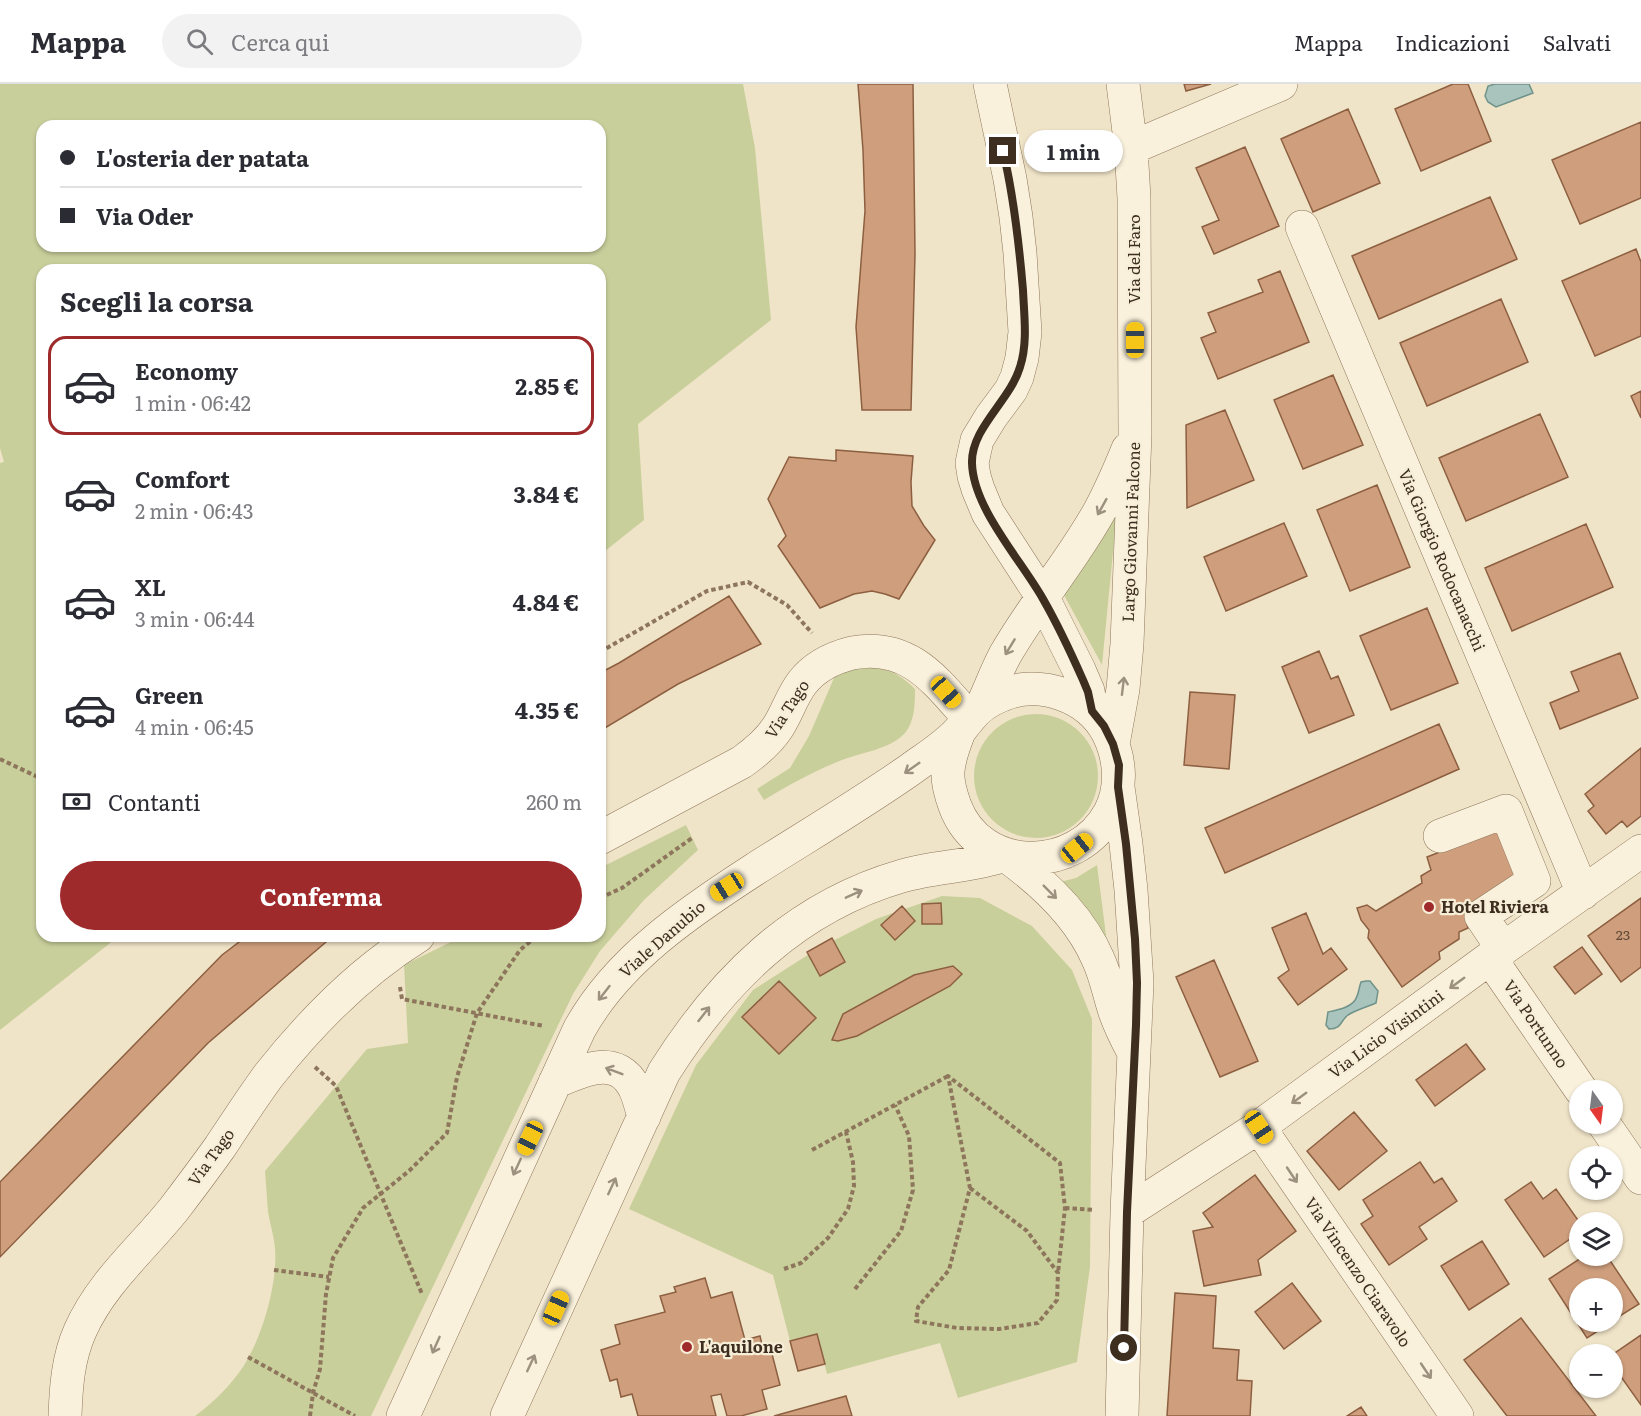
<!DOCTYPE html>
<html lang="it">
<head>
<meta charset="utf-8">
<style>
	body { margin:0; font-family:Literata,serif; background:#f2f2f3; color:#2b2b33; height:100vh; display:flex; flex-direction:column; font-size:22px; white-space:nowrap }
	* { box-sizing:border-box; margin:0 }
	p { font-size:20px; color:#7c7c81 }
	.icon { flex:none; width:33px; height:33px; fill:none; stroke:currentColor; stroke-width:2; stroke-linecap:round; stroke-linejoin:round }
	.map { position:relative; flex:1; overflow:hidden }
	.panel { position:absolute; left:36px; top:180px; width:570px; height:678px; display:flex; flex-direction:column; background:#fff; border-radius:18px; box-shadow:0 2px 4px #0004 }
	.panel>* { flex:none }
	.guide { position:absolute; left:36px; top:36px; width:570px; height:132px; border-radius:18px; box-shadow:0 2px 4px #0004; display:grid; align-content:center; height:132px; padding:0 24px; background:#fff }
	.needle { width:39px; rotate:166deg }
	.controls { position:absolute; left:1569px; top:996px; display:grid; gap:12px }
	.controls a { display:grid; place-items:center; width:54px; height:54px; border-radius:50%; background:#fff; box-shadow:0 2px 4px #0004; font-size:30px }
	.end { position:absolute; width:27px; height:27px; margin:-14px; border:8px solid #3d2e20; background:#fff; box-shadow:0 0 0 3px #fff }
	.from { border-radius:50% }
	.bubble { position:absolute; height:42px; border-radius:21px; background:#fff; box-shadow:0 2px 4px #0004; font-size:20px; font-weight:700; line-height:42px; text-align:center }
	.car { position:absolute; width:18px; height:36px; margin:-18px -9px; border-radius:8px; box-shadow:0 0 4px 2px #0007; background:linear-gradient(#f5c518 24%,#345 0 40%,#f5c518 0 76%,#345 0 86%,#f5c518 0) }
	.guide b { display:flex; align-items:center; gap:21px; height:57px; font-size:22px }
	.guide b+b { border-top:2px solid #e1e1e2 }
	.guide i { width:15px; height:15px; background:#2b2b33 }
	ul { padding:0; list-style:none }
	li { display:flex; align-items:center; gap:18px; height:99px; margin:0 12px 9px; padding:0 12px; border:3px solid transparent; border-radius:18px }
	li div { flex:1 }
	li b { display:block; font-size:22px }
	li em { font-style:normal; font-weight:700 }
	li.on { border-color:#9e2a2b }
	li>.icon { width:54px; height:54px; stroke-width:1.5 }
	h2 { padding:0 24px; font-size:27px; line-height:72px }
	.pay { display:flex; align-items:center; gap:15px; height:66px; padding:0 24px; font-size:22px }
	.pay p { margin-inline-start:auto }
	.button { display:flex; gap:12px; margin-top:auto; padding:12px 24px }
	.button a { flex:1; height:69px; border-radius:36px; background:#9e2a2b; color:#fff; font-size:24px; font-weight:700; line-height:69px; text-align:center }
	header { display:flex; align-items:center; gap:36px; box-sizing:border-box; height:84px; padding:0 30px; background:#fff; border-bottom:2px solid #e1e1e2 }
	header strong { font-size:28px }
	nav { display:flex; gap:33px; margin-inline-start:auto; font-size:21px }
	.search { width:420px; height:54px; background:#f2f2f3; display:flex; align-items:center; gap:15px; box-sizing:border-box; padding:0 21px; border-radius:33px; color:#7c7c81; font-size:22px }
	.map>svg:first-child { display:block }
</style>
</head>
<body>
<header>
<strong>Mappa</strong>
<div class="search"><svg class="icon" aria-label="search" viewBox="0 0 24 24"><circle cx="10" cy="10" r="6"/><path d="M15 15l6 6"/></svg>Cerca qui</div>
<nav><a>Mappa</a><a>Indicazioni</a><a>Salvati</a></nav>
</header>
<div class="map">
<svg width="1641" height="1332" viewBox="0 0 1641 1332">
	<rect width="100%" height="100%" fill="#f0e4c8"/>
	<path fill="#c9cf9b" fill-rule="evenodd" d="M0,0H743L755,64L771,236L638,340L644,436L600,471V186H42V852H119L0,946V379L4,378L0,364ZM42,42H600V162H42Z
		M1117,427L1102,581L1064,511Z
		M852,583C880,583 894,584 915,605C915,619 915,637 905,649C891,665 860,669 842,676C814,687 789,701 764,716L757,705L790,684L809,652L834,594Z
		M974 692a62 62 0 1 1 124 0a62 62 0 1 1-124 0Z
		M686,741L698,766L644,816L600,867L573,910L371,1332H195C213,1319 230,1302 243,1283C262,1254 278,1199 275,1164C274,1152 270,1140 268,1128C267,1114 266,1101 265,1087L367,965L408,959L404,881L463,852H600V784Z
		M1097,781L1107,859L1052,800L1076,794Z
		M942,812L980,814L1032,842L1072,886L1092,935L1090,1183L1077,1278L958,1314L940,1259L827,1290L817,1251L790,1257L773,1191L629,1125L696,981L753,906L817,865L876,835Z"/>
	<path fill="#a9c4bc" stroke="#6f938a" stroke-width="1.5" d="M1495,0H1529L1533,9L1496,23L1488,18L1485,12L1488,2Z
		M1366,897H1370L1378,907L1376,919C1367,923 1356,926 1348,931C1340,937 1342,945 1329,945L1326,941L1328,928C1338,926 1354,923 1357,912C1359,908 1359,903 1361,898Z"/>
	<path fill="#cf9f7d" stroke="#8d5f41" stroke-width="1.5" d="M858,0H913L915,170L911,326H862L856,243L865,127L863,66Z
		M1184,0H1211L1186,7Z
		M1453,0H1468L1491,57L1421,87L1395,25Z
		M1348,25L1380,99L1313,128L1281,55Z
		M1641,38V114L1580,140L1552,76Z
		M1245,63L1279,142L1214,170L1202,143L1219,136L1196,84Z
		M1490,113L1517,175L1379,235L1352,172Z
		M1636,165L1641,178V252L1595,272L1562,197Z
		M1280,187L1309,258L1218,295L1201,254L1216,248L1208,229L1263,208L1258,196Z
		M1501,215L1528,278L1427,322L1400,259Z
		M1333,291L1363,361L1303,385L1274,316Z
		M1641,307V334L1631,312Z
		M1225,326L1254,396L1187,424L1186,341Z
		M1540,330L1568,393L1466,437L1439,374Z
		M836,366L913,372L911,398L912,422L924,442L935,456L899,515L885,510L872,507L854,510L820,524L778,462L786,452L768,415L789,373L836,377Z
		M1377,401L1410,483L1350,507L1317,426Z
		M1284,439L1307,492L1226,527L1204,473Z
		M1586,440L1613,503L1512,547L1485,484Z
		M729,512L761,560L678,600L600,647V589L619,579Z
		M1427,524L1458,599L1391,626L1360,552Z
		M1319,567L1331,595L1338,592L1354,631L1309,649L1282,583Z
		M1620,569L1638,614L1560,645L1550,619L1579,607L1571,588Z
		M1190,608L1235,611L1229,685L1184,681Z
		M1439,640L1459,685L1225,789L1205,744Z
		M1641,664V732L1627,743L1622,737L1606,750L1588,727L1594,722L1585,710Z
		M1499,745L1521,793L1498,814L1464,828L1468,844L1459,848V855L1439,868L1440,875L1402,903L1368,854L1369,846L1361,836L1357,824L1367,821L1376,827L1422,799L1421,792L1431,786L1427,773Z
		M1641,814V883L1621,898L1588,852Z
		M941,819L942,840H922V820Z
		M902,822L915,837L895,856L881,841Z
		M1306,829L1323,870L1331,864L1347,885L1298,921L1278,894L1289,886L1272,844Z
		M247,852H333L208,959L0,1173V1098L222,871Z
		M832,854L845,878L820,892L807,868Z
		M1582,863L1602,890L1575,910L1554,883Z
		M1214,876L1258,977L1220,993L1176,893Z
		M953,882L962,890L950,902L857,952L838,957L832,956L843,930L914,891Z
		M779,897L816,934L779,970L742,933Z
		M1466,960L1485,985L1435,1022L1416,996Z
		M1354,1028L1387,1067L1339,1106L1307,1067Z
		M1420,1078L1434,1099L1442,1094L1457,1117L1419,1143L1427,1155L1389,1181L1361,1140L1373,1132L1363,1116Z
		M1255,1091L1296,1147L1258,1176L1261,1191L1204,1202L1193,1147L1213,1143L1203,1129Z
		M1531,1098L1543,1115L1556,1105L1580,1139V1148L1544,1173L1505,1116Z
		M1482,1157L1509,1200L1469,1226L1441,1182Z
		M1584,1172H1607L1639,1220L1612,1237V1204H1580V1238H1612L1587,1254L1549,1195Z
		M705,1194L711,1214L732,1208L745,1256L760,1252L764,1269L771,1266L780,1301L762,1306L767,1325L741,1332H727L721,1310L711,1312L716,1332H638L632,1310L621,1313L617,1295L610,1297L601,1266L620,1260L615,1241L665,1228L660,1212L676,1208L674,1203Z
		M1292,1199L1321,1237L1284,1265L1255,1228Z
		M1175,1209L1216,1212L1213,1264L1239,1266L1237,1296L1252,1297L1250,1332H1167Z
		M1521,1234L1596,1332H1507L1464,1276Z
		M817,1250L825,1280L798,1287L790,1257Z
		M1641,1251V1321L1612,1280V1271Z
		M846,1312L852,1332H774Z
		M1361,1323L1367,1332H1347Z"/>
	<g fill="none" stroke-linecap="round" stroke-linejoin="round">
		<defs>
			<path id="minor" d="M990,0L1010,95L1016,133L1020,169L1025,248L1022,274L1017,293L1011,306L991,333L977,356L972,379L974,392L978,405L988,429L1043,514L1079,586L1088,607L1092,628
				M1131,64L1281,0
				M1302,143L1583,809
				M982,622C990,605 996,588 1005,571C1033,522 1071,478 1099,428C1110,408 1119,387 1128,365
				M1113,660L1123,605L1127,560L1135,350L1134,114L1131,64L1123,0
				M1118,703L1126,760L1131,806L1137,899L1127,1128L1122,1332
				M1440,752L1506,727L1534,797L1481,832L1503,865
				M600,754L742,678C756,668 769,657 778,643C787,629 792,612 802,599C815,582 832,574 852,569C909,558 936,597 969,634
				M1490,874L1581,1006
				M555,998C582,986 618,969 635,1005C639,1013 641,1023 644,1033
				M1604,1040L1641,1094
				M1259,1043L1457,1332
				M1127,1128L1259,1043L1490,874L1641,767
				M65,1332C66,1303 68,1274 80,1247C101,1199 142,1165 174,1125C190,1104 205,1084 220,1063C236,1039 252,1014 269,991C311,938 360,888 418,852
				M403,1332L579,946C617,876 690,827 755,785C807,752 861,720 911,685C926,674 947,661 959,647C963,643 965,639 969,635C977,624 989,616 1002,611C1040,595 1089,612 1108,649C1120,673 1123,703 1110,728C1077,790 981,791 955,722C951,711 947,699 948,687C949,673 954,661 959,648
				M507,1332L664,988C722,896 795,823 902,792C936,782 971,783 1005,771C1043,798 1079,831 1098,875C1106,892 1109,910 1115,928C1120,942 1127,956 1134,969"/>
		</defs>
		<use href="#minor" stroke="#8d765c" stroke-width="34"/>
		<path stroke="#8d765c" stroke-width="4" stroke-dasharray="4.5 3" stroke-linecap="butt" d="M600,568L707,507L748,498L787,521L812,549
			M0,675L42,695
			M600,814L622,804L692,754
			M400,903L402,915L544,942
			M315,983L336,1002L422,1210
			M812,1066L948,992
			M970,1104L1027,1147L1058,1189L1057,1216L1038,1239L999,1245L957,1244L916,1237L918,1223L949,1186L970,1104L948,992L1060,1079L1065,1124L1058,1189
			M1065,1124L1094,1126
			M784,1185L801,1179L828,1154L848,1125L854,1102L853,1078L846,1048
			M274,1186L329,1193
			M855,1205L901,1147L913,1106L909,1052L895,1021
			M248,1273L355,1332
			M310,1332L313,1309L320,1285L326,1210L333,1174L363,1124L409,1087L447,1049L457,993L477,929L520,866L537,852"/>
		<use href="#minor" stroke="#faf1dc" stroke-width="33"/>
	</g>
	<defs><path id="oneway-shaft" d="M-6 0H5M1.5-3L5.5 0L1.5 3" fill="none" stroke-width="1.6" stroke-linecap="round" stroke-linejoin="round" transform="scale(1.5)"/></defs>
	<g stroke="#9c907e">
		<use href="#oneway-shaft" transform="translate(1102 423) rotate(119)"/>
		<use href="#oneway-shaft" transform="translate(1010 563) rotate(121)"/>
		<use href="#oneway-shaft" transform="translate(1123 602) rotate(-83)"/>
		<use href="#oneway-shaft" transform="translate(912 684) rotate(145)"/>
		<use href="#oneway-shaft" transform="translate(1050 808) rotate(45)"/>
		<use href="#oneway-shaft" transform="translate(854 810) rotate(-24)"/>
		<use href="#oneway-shaft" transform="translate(1457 899) rotate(144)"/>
		<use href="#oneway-shaft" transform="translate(604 909) rotate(128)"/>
		<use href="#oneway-shaft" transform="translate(704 930) rotate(-52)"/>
		<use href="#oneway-shaft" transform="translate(614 987) rotate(-159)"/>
		<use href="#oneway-shaft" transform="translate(1299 1014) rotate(144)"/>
		<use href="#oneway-shaft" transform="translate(517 1083) rotate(115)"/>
		<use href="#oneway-shaft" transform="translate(1292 1091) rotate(56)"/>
		<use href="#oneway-shaft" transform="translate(612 1102) rotate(-65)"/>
		<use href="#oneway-shaft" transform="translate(436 1261) rotate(114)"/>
		<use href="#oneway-shaft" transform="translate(531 1279) rotate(-65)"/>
		<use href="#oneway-shaft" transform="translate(1426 1287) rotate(56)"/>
	</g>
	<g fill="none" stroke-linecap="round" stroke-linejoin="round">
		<path stroke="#3d2e20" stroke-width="8" d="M1003,67C1014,113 1019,159 1023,206C1024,231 1028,259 1020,283C1010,317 971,344 972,379C973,424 1021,476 1043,515C1058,541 1071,569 1083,596L1088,608L1092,627L1104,642L1113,660L1119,681L1118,703L1126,760L1135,855L1137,899L1136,941L1127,1128L1124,1264"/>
	</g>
	<g fill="#9e2a2b" stroke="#f7eed8" stroke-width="2">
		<circle cx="1429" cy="823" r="6"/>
		<circle cx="687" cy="1263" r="6"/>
	</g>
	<g text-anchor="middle" stroke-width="4.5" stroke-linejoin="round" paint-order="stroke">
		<g font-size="14" fill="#624a37">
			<text x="1623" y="856">23</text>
		</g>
		<g font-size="16" fill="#3d2e20" stroke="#f7eed8">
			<text transform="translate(1134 175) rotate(-90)" y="6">Via del Faro</text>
			<text transform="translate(1131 448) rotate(-88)" y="6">Largo Giovanni Falcone</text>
			<text transform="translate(1442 476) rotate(67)" y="6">Via Giorgio Rodocanacchi</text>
			<text transform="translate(787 625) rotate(-57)" y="6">Via Tago</text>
			<text transform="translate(662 855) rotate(-41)" y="6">Viale Danubio</text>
			<text transform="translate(1536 940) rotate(56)" y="6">Via Portunno</text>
			<text transform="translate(1386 950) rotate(-36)" y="6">Via Licio Visintini</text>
			<text transform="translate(211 1073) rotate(-54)" y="6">Via Tago</text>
			<text transform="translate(1358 1188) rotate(56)" y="6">Via Vincenzo Ciaravolo</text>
		</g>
		<g font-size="16" font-weight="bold" fill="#3d2e20" stroke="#f7eed8" text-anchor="start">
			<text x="1441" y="829">Hotel Riviera</text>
			<text x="699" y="1269">L'aquilone</text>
		</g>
	</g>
</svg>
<div class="controls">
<a><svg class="needle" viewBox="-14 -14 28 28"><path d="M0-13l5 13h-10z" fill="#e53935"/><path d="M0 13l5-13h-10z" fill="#7c7c81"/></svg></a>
<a><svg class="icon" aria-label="locate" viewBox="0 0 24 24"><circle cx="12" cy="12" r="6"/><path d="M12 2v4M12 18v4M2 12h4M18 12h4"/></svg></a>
<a><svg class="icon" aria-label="layers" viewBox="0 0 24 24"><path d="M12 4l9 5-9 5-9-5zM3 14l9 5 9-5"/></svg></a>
<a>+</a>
<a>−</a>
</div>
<i class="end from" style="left:1124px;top:1264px"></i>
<i class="end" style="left:1003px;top:67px"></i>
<div class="bubble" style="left:1024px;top:46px;width:99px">1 min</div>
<i class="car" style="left:1135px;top:256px;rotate:0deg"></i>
<i class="car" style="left:946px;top:608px;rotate:138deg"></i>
<i class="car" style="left:1077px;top:764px;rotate:51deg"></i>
<i class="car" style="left:727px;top:803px;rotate:238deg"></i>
<i class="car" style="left:1259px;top:1043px;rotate:146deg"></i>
<i class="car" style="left:530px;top:1054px;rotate:205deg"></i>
<i class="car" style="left:556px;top:1224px;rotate:24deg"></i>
<div class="guide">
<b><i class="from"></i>L'osteria der patata</b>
<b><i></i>Via Oder</b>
</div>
<section class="panel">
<h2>Scegli la corsa</h2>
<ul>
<li class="on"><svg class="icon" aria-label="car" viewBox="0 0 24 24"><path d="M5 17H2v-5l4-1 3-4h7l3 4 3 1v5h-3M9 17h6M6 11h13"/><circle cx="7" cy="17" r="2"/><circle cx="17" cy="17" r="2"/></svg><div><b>Economy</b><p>1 min · 06:42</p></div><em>2.85 €</em></li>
<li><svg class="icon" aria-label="car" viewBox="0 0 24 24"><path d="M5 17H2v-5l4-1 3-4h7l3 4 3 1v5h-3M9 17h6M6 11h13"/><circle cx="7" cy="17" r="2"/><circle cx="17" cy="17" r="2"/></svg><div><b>Comfort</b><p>2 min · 06:43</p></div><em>3.84 €</em></li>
<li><svg class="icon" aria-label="car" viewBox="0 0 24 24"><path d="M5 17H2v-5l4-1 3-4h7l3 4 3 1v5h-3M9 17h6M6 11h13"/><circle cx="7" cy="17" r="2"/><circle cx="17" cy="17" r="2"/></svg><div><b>XL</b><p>3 min · 06:44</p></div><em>4.84 €</em></li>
<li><svg class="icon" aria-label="car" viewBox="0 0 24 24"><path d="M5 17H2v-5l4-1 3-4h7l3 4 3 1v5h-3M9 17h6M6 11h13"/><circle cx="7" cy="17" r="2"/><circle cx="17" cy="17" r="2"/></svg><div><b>Green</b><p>4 min · 06:45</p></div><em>4.35 €</em></li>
</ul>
<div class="pay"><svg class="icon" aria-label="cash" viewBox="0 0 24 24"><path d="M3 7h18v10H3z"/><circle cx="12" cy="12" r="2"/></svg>Contanti<p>260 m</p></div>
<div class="button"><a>Conferma</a></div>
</section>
</div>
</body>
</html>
